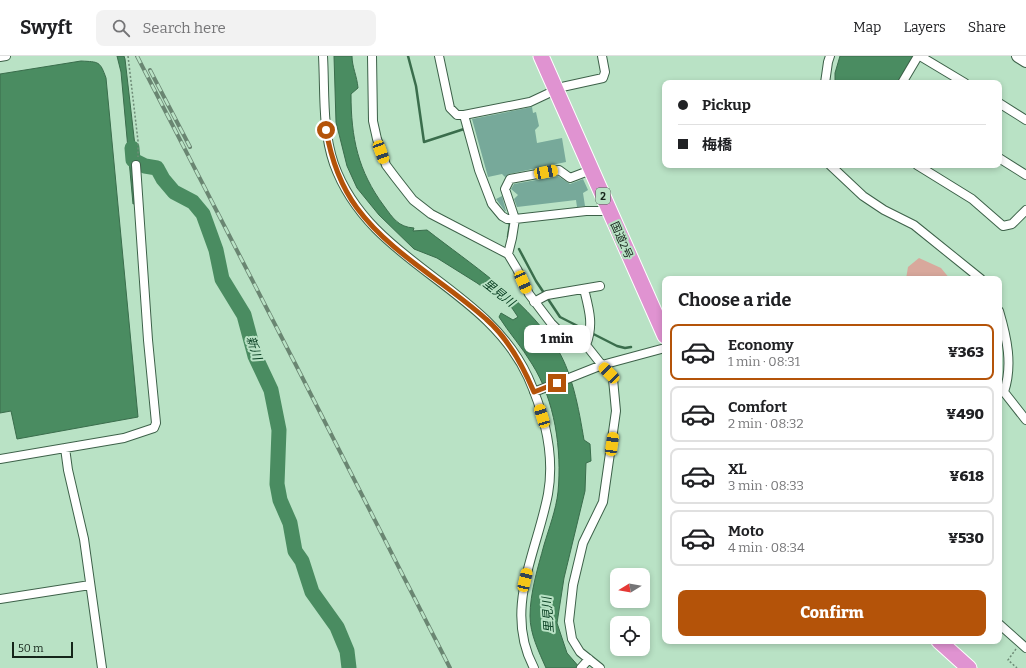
<!DOCTYPE html>
<html lang="en">
<head>
<meta charset="utf-8">
<style>
	body { margin:0; font-family:Bitter,"Noto Sans JP",serif; background:#f2f2f2; color:#202124; height:100vh; display:flex; flex-direction:column; font-size:15px; white-space:nowrap }
	* { box-sizing:border-box; margin:0 }
	p { font-size:13px; color:#757577 }
	.icon { flex:none; width:22px; height:22px; fill:none; stroke:currentColor; stroke-width:2; stroke-linecap:round; stroke-linejoin:round }
	.map { position:relative; flex:1; overflow:hidden }
	.sheet { position:absolute; left:662px; top:220px; width:340px; height:368px; display:flex; flex-direction:column; background:#fff; border-radius:8px; box-shadow:0 2px 6px #0003 }
	.sheet>* { flex:none }
	.top-card { position:absolute; left:662px; top:24px; width:340px; height:88px; border-radius:8px; box-shadow:0 2px 6px #0003; display:grid; align-content:center; height:88px; padding:0 16px; background:#fff }
	.needle { width:26px; rotate:259deg }
	.fabs { position:absolute; left:610px; top:512px; display:grid; gap:8px }
	.fabs a { display:grid; place-items:center; width:40px; height:40px; border-radius:8px; background:#fff; box-shadow:0 2px 6px #0003; font-size:20px }
	.scale { position:absolute; left:12px; bottom:10px; width:61px; box-sizing:border-box; padding-left:4px; border:2px solid #15251a; border-top:0; font-size:11px; line-height:14px; white-space:nowrap; color:#15251a; -webkit-text-stroke:3px #b9e2c5; paint-order:stroke }
	.end { position:absolute; width:18px; height:18px; margin:-9px; border:5px solid #b45309; background:#fff; box-shadow:0 0 0 2px #fff }
	.from { border-radius:50% }
	.bubble { position:absolute; height:28px; border-radius:8px; background:#fff; box-shadow:0 2px 6px #0003; font-size:13px; font-weight:800; line-height:28px; text-align:center }
	.car { position:absolute; width:12px; height:24px; margin:-12px -6px; border-radius:5px; box-shadow:0 0 3px 1px #0007; background:linear-gradient(#f5c518 24%,#345 0 40%,#f5c518 0 76%,#345 0 86%,#f5c518 0) }
	.top-card b { display:flex; align-items:center; gap:14px; height:38px; font-size:15px }
	.top-card b+b { border-top:1px solid #e0e0e0 }
	.top-card i { width:10px; height:10px; background:#202124 }
	ul { padding:0; list-style:none }
	li { display:flex; align-items:center; gap:12px; height:56px; margin:0 8px 6px; padding:0 8px; border:2px solid #e0e0e0; border-radius:8px }
	li div { flex:1 }
	li b { display:block; font-size:15px }
	li em { font-style:normal; font-weight:800 }
	li.selected { border-color:#b45309 }
	li>.icon { width:36px; height:36px; stroke-width:1.5 }
	h2 { padding:0 16px; font-size:18px; line-height:48px }
	.primary-button { display:flex; gap:8px; margin-top:auto; padding:8px 16px }
	.primary-button a { flex:1; height:46px; border-radius:8px; background:#b45309; color:#fff; font-size:16px; font-weight:800; line-height:46px; text-align:center }
	header { display:flex; align-items:center; gap:24px; box-sizing:border-box; height:56px; padding:0 20px; background:#fff; border-bottom:1px solid #e0e0e0 }
	header strong { font-size:19px }
	nav { display:flex; gap:22px; margin-inline-start:auto; font-size:14px }
	.search { width:280px; height:36px; background:#f2f2f2; display:flex; align-items:center; gap:10px; box-sizing:border-box; padding:0 14px; border-radius:8px; color:#757577; font-size:15px }
	.map>svg:first-child { display:block }
</style>
</head>
<body>
<header>
<strong>Swyft</strong>
<div class="search"><svg class="icon" aria-label="search" viewBox="0 0 24 24"><circle cx="10" cy="10" r="6"/><path d="M15 15l6 6"/></svg>Search here</div>
<nav><a>Map</a><a>Layers</a><a>Share</a></nav>
</header>
<div class="map">
<svg width="1026" height="612" viewBox="0 0 1026 612">
	<rect width="100%" height="100%" fill="#b9e2c5"/>
	<path fill="#d8a89c" d="M919,202L941,212L950,223H906L908,211Z"/>
	<path fill="#4a8c61" stroke="#3a6d4c" d="M117,0H124L125,3L135,90L136,97L132,108L136,147L133,148L121,16Z
		M334,0H352C352,11 357,20 358,32L351,38C351,82 358,115 384,150C393,162 398,171 414,172L413,175L427,174C472,209 522,241 554,288C572,313 579,354 584,384L590,388L591,405L586,407L585,435L564,522L557,567L567,597L580,612H546C539,596 530,578 530,560C530,537 538,511 544,489C549,472 556,454 558,436C562,394 555,344 532,308C522,291 509,277 499,261L501,257L513,264L518,261L512,252L477,227L437,202L414,193L379,159L357,132L347,110L336,66Z
		M840,0H913L897,27H835V17Z
		M81,5C99,6 100,5 106,22L138,361L17,383L11,355L0,357V18Z"/>
	<g fill="none" stroke-linecap="round" stroke-linejoin="round">
		<path stroke="#3a6d4c" stroke-width="2.5" d="M408,0L416,30L424,86L464,73L465,75
			M488,148L500,163
			M506,166L510,168L508,181
			M519,193L536,225L560,261L617,290L625,292L631,291"/>
		<path stroke="#4a8c61" stroke-width="15" d="M132,92L133,104L145,110L157,112L163,123L174,136L193,146L203,158L216,194L222,223L244,259L255,300L271,334L279,374L277,428L280,444L290,467L295,495L302,505L312,536L337,571L347,595L349,612"/>
	</g>
	<path fill="#77a99a" d="M532,51L533,57L536,56L539,70L535,74L537,87L562,82L566,106L509,118L505,121L502,118L488,121L472,63Z
		M558,120L570,128L583,123L588,134L583,137L585,150L577,151L576,144L517,151L514,143L518,139L511,133L514,128Z
		M502,140L506,155H505L496,143Z"/>
	<g fill="none" stroke-linecap="round" stroke-linejoin="round">
		<defs>
			<path id="street" d="M323,0C325,36 322,73 334,108C370,208 485,228 528,321C544,357 555,399 548,438C537,496 503,554 534,612
				M372,0L373,65L377,83L386,109L395,121L413,144L431,158L508,198L517,213L529,238L551,267L560,276L586,289L613,323L616,355L603,446L583,487L573,529L569,565L572,583L580,596L600,612
				M439,0L450,52L457,59H464L530,46L562,31L603,22L605,16L602,0
				M920,0L965,27
				M0,1L6,0
				M825,27L828,6L830,0
				M902,27L918,0
				M999,47L1026,64
				M464,59L479,114L492,148L502,160L507,163H515L512,182L508,198
				M999,102L1026,119
				M830,109L863,140L884,154L914,169L981,223
				M917,109L972,143L1003,170L1012,168L1026,154
				M591,114L570,122L559,114L510,123L505,133L515,163L586,155H610
				M584,233C589,253 594,269 586,289
				M534,246L547,239L600,230
				M999,255C1007,282 1013,309 1004,336
				M999,333L1004,336L1026,364
				M534,336L602,309L665,292
				M65,392L68,414L84,483L102,612
				M0,403L124,382L154,372L156,367L148,284L136,109
				M0,543L90,529
				M999,568L1026,592
				M581,612L589,603"/>
			<path id="secondary" d="M1018,0L1026,5"/>
			<path id="highway" d="M541,0L665,280
				M939,585L969,612"/>
		</defs>
		<use href="#street" stroke="#3d6149" stroke-width="10"/>
		<use href="#secondary" stroke="#3d6149" stroke-width="14"/>
		<use href="#highway" stroke="#fff" stroke-width="17"/>
		<path stroke="#6d8a76" stroke-width="1.5" stroke-dasharray="2 2" stroke-linecap="butt" d="M128,0L138,85V101
			M1016,593L1008,604L1017,612"/>
		<use href="#street" stroke="#fff" stroke-width="8"/>
		<use href="#secondary" stroke="#fff" stroke-width="12"/>
		<use href="#highway" stroke="#e093d1" stroke-width="15"/>
		<defs>
			<path id="rail" d="M137,0L300,317L450,612
				M150,14L190,91"/>
		</defs>
		<use href="#rail" stroke="#6a8672" stroke-width="4"/>
		<use href="#rail" stroke="#b9e2c5" stroke-width="2.5" stroke-dasharray="8" stroke-linecap="butt"/>
	</g>
	<g fill="none" stroke-linecap="round" stroke-linejoin="round">
		<path stroke="#b45309" stroke-width="5" d="M326,74C331,102 340,129 357,152C391,198 444,225 486,263C508,282 523,310 534,336L557,327"/>
	</g>
	<g text-anchor="middle" stroke-width="4" stroke-linejoin="round" paint-order="stroke">
		<rect fill="#b9e2c5" stroke="#465e4d" stroke-width="1" x="596" y="132" width="14" height="16" rx="3"/>
		<g font-size="10" font-weight="bold" fill="#15251a">
			<text x="603" y="144">2</text>
		</g>
		<g font-size="11" fill="#15251a" stroke="#b9e2c5">
			<text transform="translate(622 184) rotate(66)" y="4">国道2号</text>
		</g>
		<g font-size="12" font-style="italic" fill="#063c1f" stroke="#b9e2c5">
			<text transform="translate(499 237) rotate(38)" y="4">里見川</text>
			<text transform="translate(254 292) rotate(72)" y="4">新川</text>
			<text transform="translate(548 559) rotate(-94)" y="4">里見川</text>
		</g>
	</g>
</svg>
<div class="fabs">
<a><svg class="needle" viewBox="-14 -14 28 28"><path d="M0-13l5 13h-10z" fill="#e53935"/><path d="M0 13l5-13h-10z" fill="#757577"/></svg></a>
<a><svg class="icon" aria-label="locate" viewBox="0 0 24 24"><circle cx="12" cy="12" r="6"/><path d="M12 2v4M12 18v4M2 12h4M18 12h4"/></svg></a>
</div>
<div class="scale">50 m</div>
<i class="end from" style="left:326px;top:74px"></i>
<i class="end" style="left:557px;top:327px"></i>
<div class="bubble" style="left:524px;top:269px;width:66px">1 min</div>
<i class="car" style="left:381px;top:96px;rotate:160deg"></i>
<i class="car" style="left:546px;top:116px;rotate:79deg"></i>
<i class="car" style="left:523px;top:226px;rotate:156deg"></i>
<i class="car" style="left:609px;top:317px;rotate:316deg"></i>
<i class="car" style="left:542px;top:360px;rotate:343deg"></i>
<i class="car" style="left:612px;top:388px;rotate:8deg"></i>
<i class="car" style="left:525px;top:524px;rotate:13deg"></i>
<div class="top-card">
<b><i class="from"></i>Pickup</b>
<b><i></i>梅橋</b>
</div>
<section class="sheet">
<h2>Choose a ride</h2>
<ul>
<li class="selected"><svg class="icon" aria-label="car" viewBox="0 0 24 24"><path d="M5 17H2v-5l4-1 3-4h7l3 4 3 1v5h-3M9 17h6M6 11h13"/><circle cx="7" cy="17" r="2"/><circle cx="17" cy="17" r="2"/></svg><div><b>Economy</b><p>1 min · 08:31</p></div><em>¥363</em></li>
<li><svg class="icon" aria-label="car" viewBox="0 0 24 24"><path d="M5 17H2v-5l4-1 3-4h7l3 4 3 1v5h-3M9 17h6M6 11h13"/><circle cx="7" cy="17" r="2"/><circle cx="17" cy="17" r="2"/></svg><div><b>Comfort</b><p>2 min · 08:32</p></div><em>¥490</em></li>
<li><svg class="icon" aria-label="car" viewBox="0 0 24 24"><path d="M5 17H2v-5l4-1 3-4h7l3 4 3 1v5h-3M9 17h6M6 11h13"/><circle cx="7" cy="17" r="2"/><circle cx="17" cy="17" r="2"/></svg><div><b>XL</b><p>3 min · 08:33</p></div><em>¥618</em></li>
<li><svg class="icon" aria-label="car" viewBox="0 0 24 24"><path d="M5 17H2v-5l4-1 3-4h7l3 4 3 1v5h-3M9 17h6M6 11h13"/><circle cx="7" cy="17" r="2"/><circle cx="17" cy="17" r="2"/></svg><div><b>Moto</b><p>4 min · 08:34</p></div><em>¥530</em></li>
</ul>
<div class="primary-button"><a>Confirm</a></div>
</section>
</div>
</body>
</html>
